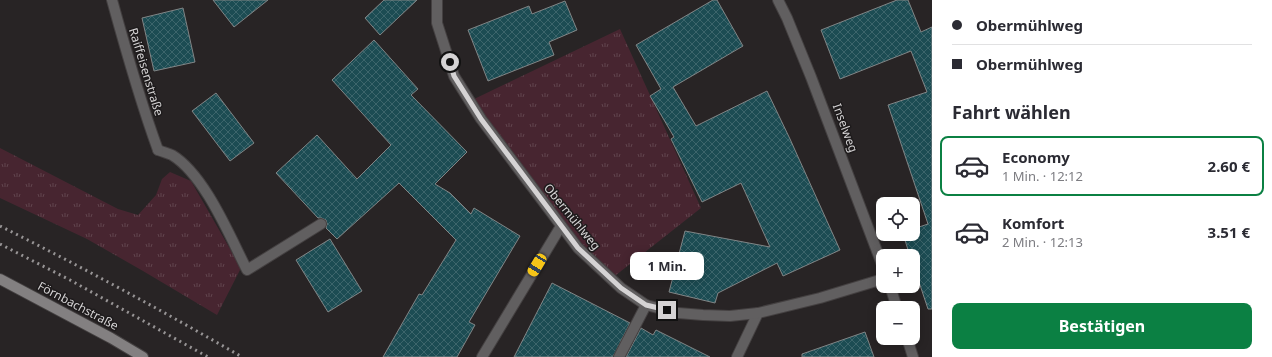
<!DOCTYPE html>
<html lang="de">
<head>
<meta charset="utf-8">
<style>
	body { margin:0; font-family:"Noto Sans",sans-serif; background:#f2f2f3; color:#2b2b33; height:100vh; display:flex; flex-direction:column; font-size:15px; white-space:nowrap }
	* { box-sizing:border-box; margin:0 }
	p { font-size:13px; color:#7c7c81 }
	.icon { flex:none; width:22px; height:22px; fill:none; stroke:currentColor; stroke-width:2; stroke-linecap:round; stroke-linejoin:round }
	.map { position:relative; flex:1; overflow:hidden }
	.panel { display:flex; flex-direction:column; background:#fff; width:340px }
	.panel>* { flex:none }
	.guide { display:grid; align-content:center; height:88px; padding:0 20px; background:#fff }
	.controls { position:absolute; left:876px; top:197px; display:grid; gap:8px }
	.controls a { display:grid; place-items:center; width:44px; height:44px; border-radius:8px; background:#fff; box-shadow:0 2px 10px #0003; font-size:20px }
	.end { position:absolute; width:18px; height:18px; margin:-9px; border:5px solid #d5d3d4; background:#111; box-shadow:0 0 0 2px #111 }
	.from { border-radius:50% }
	.bubble { position:absolute; height:28px; border-radius:8px; background:#fff; box-shadow:0 2px 10px #0003; font-size:13px; font-weight:700; line-height:28px; text-align:center }
	.car { position:absolute; width:12px; height:24px; margin:-12px -6px; border-radius:5px; box-shadow:0 0 3px 1px #0007; background:linear-gradient(#f5c518 24%,#345 0 40%,#f5c518 0 76%,#345 0 86%,#f5c518 0) }
	.guide b { display:flex; align-items:center; gap:14px; height:38px; font-size:15px }
	.guide b+b { border-top:1px solid #e1e1e2 }
	.guide i { width:10px; height:10px; background:#2b2b33 }
	ul { padding:0; list-style:none }
	li { display:flex; align-items:center; gap:12px; height:60px; margin:0 8px 6px; padding:0 12px; border:2px solid transparent; border-radius:8px }
	li div { flex:1 }
	li b { display:block; font-size:15px }
	li em { font-style:normal; font-weight:700 }
	li.selected { border-color:#0b8043 }
	li>.icon { width:36px; height:36px; stroke-width:1.5 }
	h2 { padding:0 20px; font-size:18px; line-height:48px }
	.cta { display:flex; gap:8px; margin-top:auto; padding:8px 20px }
	.cta a { flex:1; height:46px; border-radius:8px; background:#0b8043; color:#fff; font-size:16px; font-weight:700; line-height:46px; text-align:center }
	main { display:flex; flex:1; min-height:0 }
	.map>svg:first-child { display:block }
</style>
</head>
<body>
<main>
<div class="map">
<svg width="932" height="357" viewBox="0 0 932 357">
	<defs>
		<pattern id="grass-tufts" width="24" height="20" patternUnits="userSpaceOnUse"><rect width="24" height="20" fill="#472530"/><path d="M3 7l-1-3M5 7V3M7 7l1-3M15 17l-1-3M17 17v-4M19 17l1-3" fill="none" stroke="#61444d"/></pattern>
		<pattern id="building-cross-hatch" width="8" height="8" patternUnits="userSpaceOnUse"><rect width="8" height="8" fill="#1c4c53"/><path d="M0 0l8 8M0 8l8-8" fill="none" stroke="#3c656b"/></pattern>
	</defs>
	<rect width="100%" height="100%" fill="#282425"/>
	<path fill="url(#grass-tufts)" d="M620,29L701,208L611,279L600,270L470,101Z
		M0,148L118,209L138,215L156,195L162,179L170,172L191,181L241,268L217,315L143,271L87,239L0,198Z"/>
	<path fill="url(#building-cross-hatch)" stroke="#818586" d="M213,0H268L234,27Z
		M384,0H417L380,35L365,18Z
		M713,0H717L743,46L673,87L696,126L767,91L790,139L840,250L783,276L777,263L718,293L715,303L669,292L685,231L770,247L741,183L702,202L671,139L674,137L650,96L661,89L636,45Z
		M897,0H908L921,32L932,27V309H928L913,264V256H910L903,234H913V229L928,224L888,105L927,92L911,51L840,79L821,30Z
		M565,1L577,30L549,42L554,55L488,81L468,30L529,6L532,14Z
		M183,8L195,62L154,71L142,18Z
		M374,40L418,89L411,95L467,152L435,184L450,193L471,214L474,208L520,236L469,322L475,325L457,357H383L419,294L422,295L456,240L399,183L337,239L326,228L327,224L326,220L321,218H318L276,173L317,135L357,179L391,145L332,80Z
		M216,93L254,143L230,161L192,111Z
		M330,239L362,291L328,312L296,260Z
		M552,283L630,323L613,357H514Z
		M641,328L653,335L656,330L710,357H626Z
		M865,332L874,357H802V354Z"/>
	<g fill="none" stroke-linecap="round" stroke-linejoin="round">
		<defs>
			<path id="lane" d="M158,150C163,152 168,153 172,155C205,175 230,237 247,270L321,224
				M482,357L561,226
				M619,357L646,305
				M737,357L758,313"/>
			<path id="street" d="M112,0C126,51 140,101 158,150
				M437,0V23L454,76L481,119L578,248L621,288L646,305L678,313L703,315L730,316L758,313L820,298L883,279
				M778,0L787,18L811,77L883,267
				M890,286L897,308
				M907,338L913,357"/>
			<path id="secondary" d="M0,279L111,338L143,357"/>
		</defs>
		<use href="#lane" stroke="#444041" stroke-width="12"/>
		<use href="#street" stroke="#444041" stroke-width="12"/>
		<use href="#secondary" stroke="#444041" stroke-width="12"/>
		<use href="#lane" stroke="#615f60" stroke-width="10"/>
		<use href="#street" stroke="#615f60" stroke-width="10"/>
		<use href="#secondary" stroke="#838081" stroke-width="10"/>
		<path stroke="#979495" stroke-width="3" stroke-dasharray="2 4" stroke-linecap="butt" d="M0,226C82,267 163,311 242,357
			M0,244L70,280L208,357"/>
	</g>
	<g fill="none" stroke-linecap="round" stroke-linejoin="round">
		<path stroke="#d5d3d4" stroke-width="5" d="M450,62L454,76L481,119L578,248L621,288L646,305L667,310"/>
	</g>
	<g text-anchor="middle" stroke-width="3" stroke-linejoin="round" paint-order="stroke">
		<g font-size="12" fill="#d5d3d4" stroke="#1e1b1c">
			<text transform="translate(146 72) rotate(73)" y="4">Raiffeisenstraße</text>
			<text transform="translate(845 128) rotate(70)" y="4">Inselweg</text>
			<text transform="translate(572 217) rotate(51)" y="4">Obermühlweg</text>
			<text transform="translate(78 306) rotate(28)" y="4">Förnbachstraße</text>
		</g>
	</g>
</svg>
<div class="controls">
<a><svg class="icon" aria-label="locate" viewBox="0 0 24 24"><circle cx="12" cy="12" r="6"/><path d="M12 2v4M12 18v4M2 12h4M18 12h4"/></svg></a>
<a>+</a>
<a>−</a>
</div>
<i class="end from" style="left:450px;top:62px"></i>
<i class="end" style="left:667px;top:310px"></i>
<div class="bubble" style="left:630px;top:252px;width:74px">1 Min.</div>
<i class="car" style="left:537px;top:265px;rotate:211deg"></i>
</div>
<section class="panel">
<div class="guide">
<b><i class="from"></i>Obermühlweg</b>
<b><i></i>Obermühlweg</b>
</div>
<h2>Fahrt wählen</h2>
<ul>
<li class="selected"><svg class="icon" aria-label="car" viewBox="0 0 24 24"><path d="M5 17H2v-5l4-1 3-4h7l3 4 3 1v5h-3M9 17h6M6 11h13"/><circle cx="7" cy="17" r="2"/><circle cx="17" cy="17" r="2"/></svg><div><b>Economy</b><p>1 Min. · 12:12</p></div><em>2.60 €</em></li>
<li><svg class="icon" aria-label="car" viewBox="0 0 24 24"><path d="M5 17H2v-5l4-1 3-4h7l3 4 3 1v5h-3M9 17h6M6 11h13"/><circle cx="7" cy="17" r="2"/><circle cx="17" cy="17" r="2"/></svg><div><b>Komfort</b><p>2 Min. · 12:13</p></div><em>3.51 €</em></li>
</ul>
<div class="cta"><a>Bestätigen</a></div>
</section>
</main>
</body>
</html>
